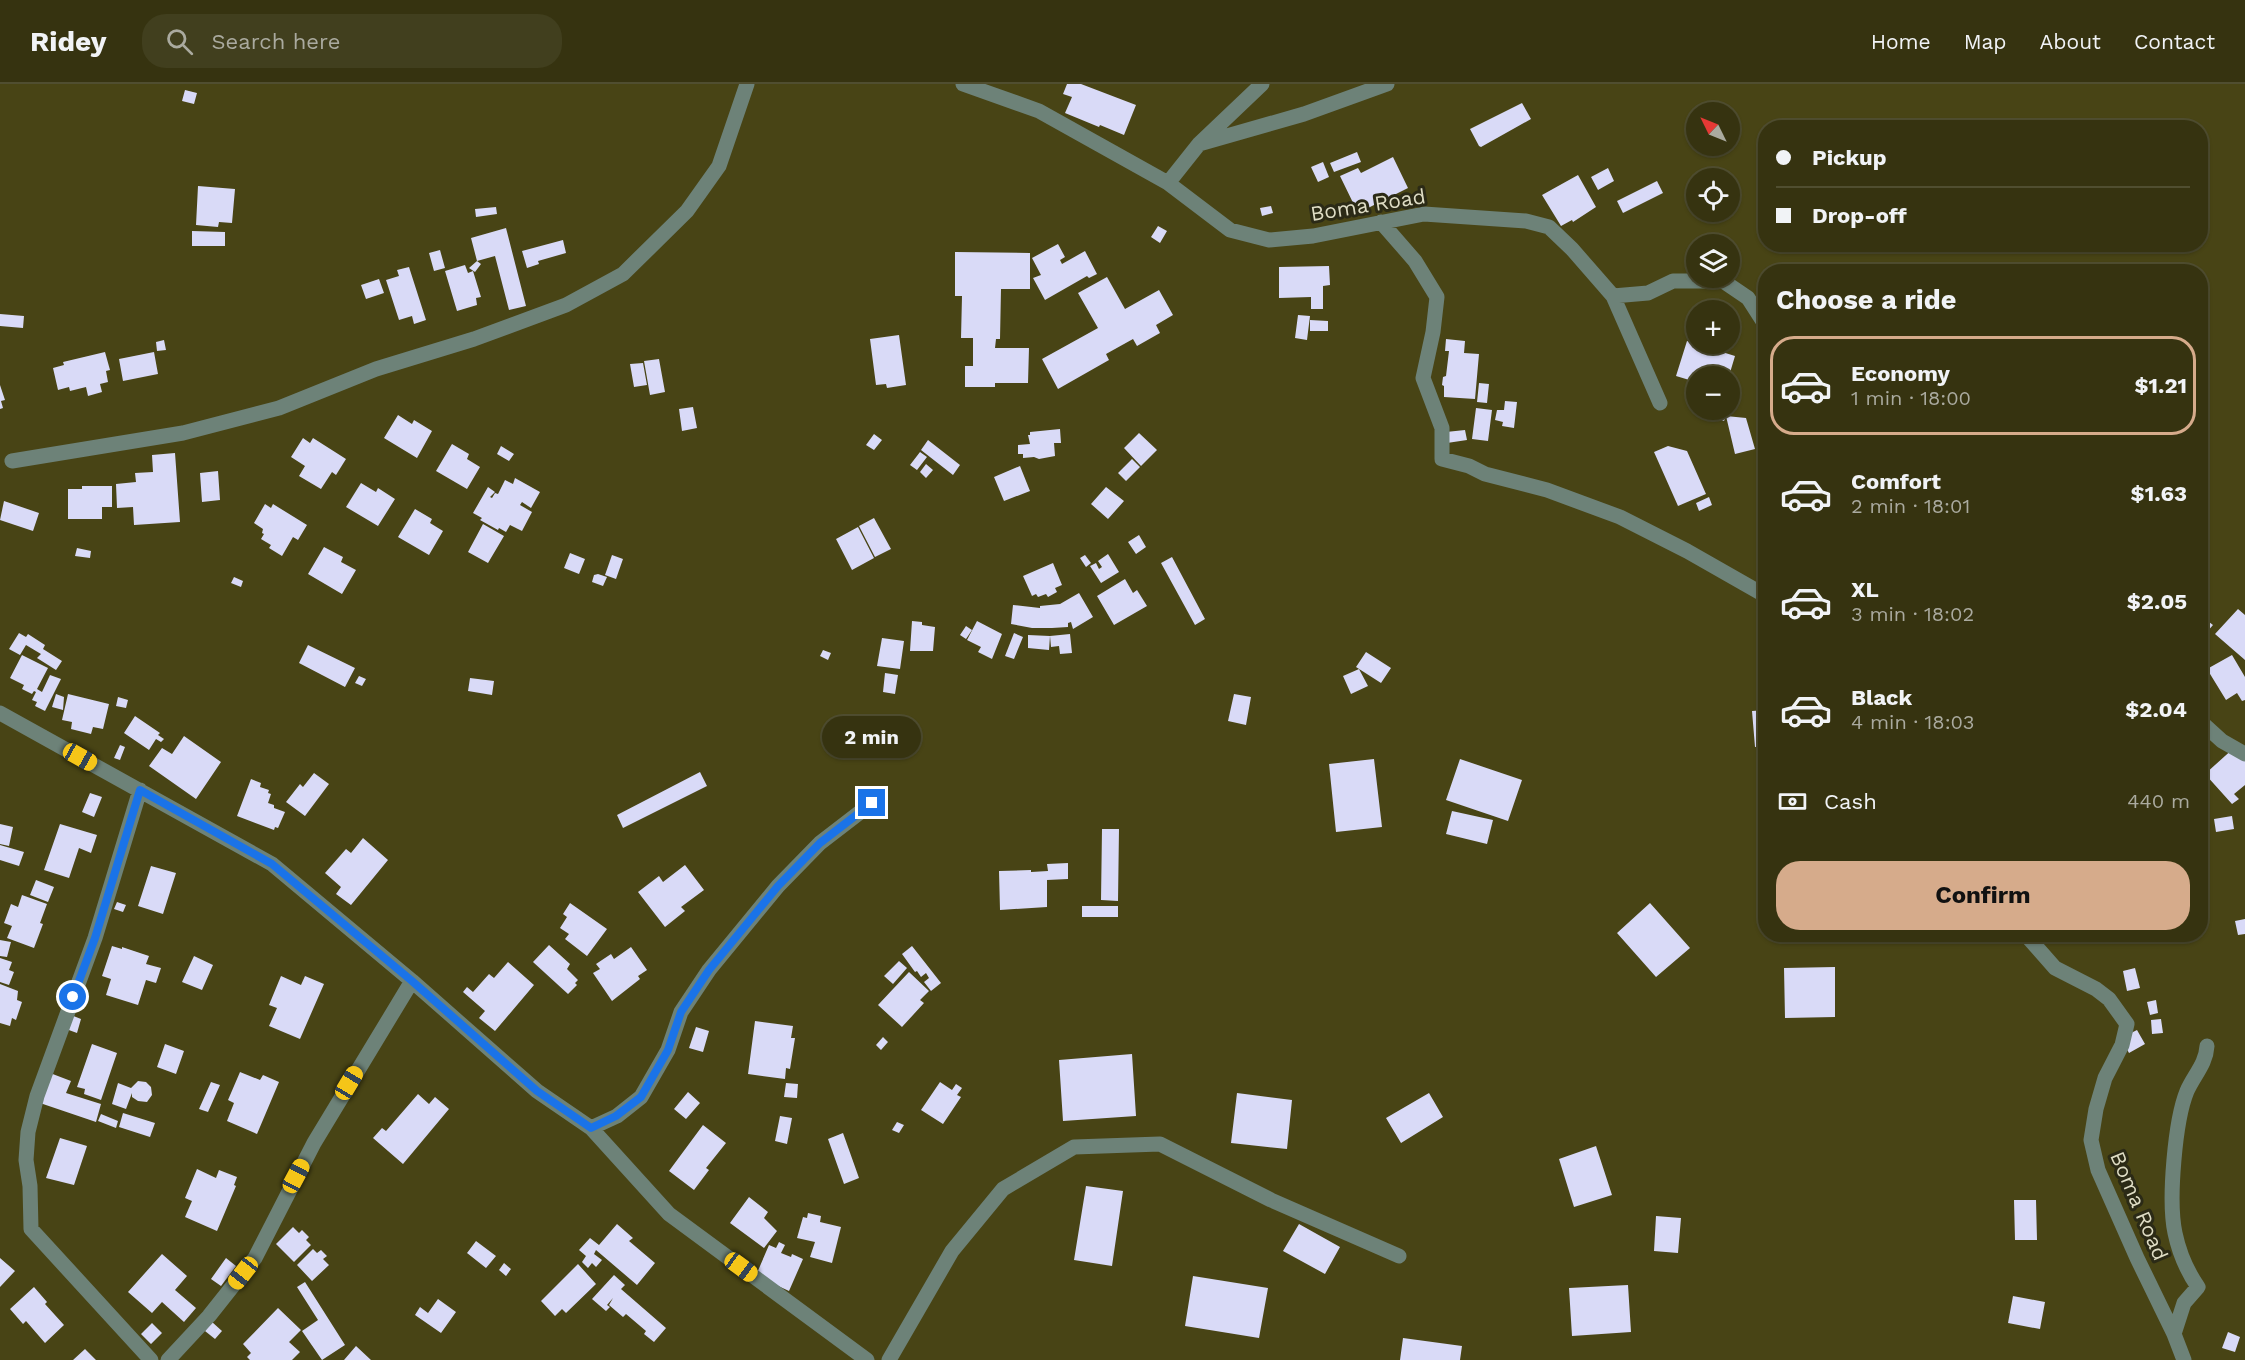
<!DOCTYPE html>
<html lang="en">
<head>
<meta charset="utf-8">
<style>
	body { margin:0; font-family:"Work Sans",sans-serif; background:#413f1e; color:#f1f3f6; height:100vh; display:flex; flex-direction:column; font-size:22px; white-space:nowrap }
	* { box-sizing:border-box; margin:0 }
	p { font-size:20px; color:#aaaa9f }
	.icon { flex:none; width:33px; height:33px; fill:none; stroke:currentColor; stroke-width:2; stroke-linecap:round; stroke-linejoin:round }
	.map { position:relative; flex:1; overflow:hidden }
	.panel { position:absolute; left:1758px; top:180px; width:450px; height:678px; display:flex; flex-direction:column; background:#363310; border-radius:24px; box-shadow:0 2px 4px #0004,0 0 0 2px #504e30 }
	.panel>* { flex:none }
	.guide { position:absolute; left:1758px; top:36px; width:450px; height:132px; border-radius:24px; box-shadow:0 2px 4px #0004,0 0 0 2px #504e30; display:grid; align-content:center; height:132px; padding:0 18px; background:#363310 }
	.needle { width:39px; rotate:313deg }
	.fabs { position:absolute; left:1686px; top:18px; display:grid; gap:12px }
	.fabs a { display:grid; place-items:center; width:54px; height:54px; border-radius:50%; background:#363310; box-shadow:0 2px 4px #0004,0 0 0 2px #504e30; font-size:30px }
	.end { position:absolute; width:27px; height:27px; margin:-14px; border:8px solid #1a73e8; background:#fff; box-shadow:0 0 0 3px #fff }
	.from { border-radius:50% }
	.bubble { position:absolute; height:42px; border-radius:21px; background:#363310; box-shadow:0 2px 4px #0004,0 0 0 2px #504e30; font-size:20px; font-weight:700; line-height:42px; text-align:center }
	.car { position:absolute; width:18px; height:36px; margin:-18px -9px; border-radius:8px; box-shadow:0 0 4px 2px #0007; background:linear-gradient(#f5c518 24%,#345 0 40%,#f5c518 0 76%,#345 0 86%,#f5c518 0) }
	.guide b { display:flex; align-items:center; gap:21px; height:57px; font-size:22px }
	.guide b+b { border-top:2px solid #504e30 }
	.guide i { width:15px; height:15px; background:#f1f3f6 }
	ul { padding:0; list-style:none }
	li { display:flex; align-items:center; gap:18px; height:99px; margin:0 12px 9px; padding:0 6px; border:3px solid transparent; border-radius:24px }
	li div { flex:1 }
	li b { display:block; font-size:22px }
	li em { font-style:normal; font-weight:700 }
	li.current { border-color:#d6ab8b }
	li>.icon { width:54px; height:54px; stroke-width:1.5 }
	h2 { padding:0 18px; font-size:27px; line-height:72px }
	.pay { display:flex; align-items:center; gap:15px; height:66px; padding:0 18px; font-size:22px }
	.pay p { margin-inline-start:auto }
	.primary-button { display:flex; gap:12px; margin-top:auto; padding:12px 18px }
	.primary-button a { flex:1; height:69px; border-radius:24px; background:#d6ab8b; color:#111; font-size:24px; font-weight:700; line-height:69px; text-align:center }
	header { display:flex; align-items:center; gap:36px; box-sizing:border-box; height:84px; padding:0 30px; background:#363310; border-bottom:2px solid #504e30 }
	header strong { font-size:28px }
	nav { display:flex; gap:33px; margin-inline-start:auto; font-size:21px }
	.search { width:420px; height:54px; background:#413f1e; display:flex; align-items:center; gap:15px; box-sizing:border-box; padding:0 21px; border-radius:24px; color:#aaaa9f; font-size:22px }
	.map>svg:first-child { display:block }
</style>
</head>
<body>
<header>
<strong>Ridey</strong>
<div class="search"><svg class="icon" aria-label="search" viewBox="0 0 24 24"><circle cx="10" cy="10" r="6"/><path d="M15 15l6 6"/></svg>Search here</div>
<nav><a>Home</a><a>Map</a><a>About</a><a>Contact</a></nav>
</header>
<div class="map">
<svg width="2245" height="1276" viewBox="0 0 2245 1276">
	<rect width="100%" height="100%" fill="#484415"/>
	<path fill="#d9daf7" d="M1067,0H1081L1136,21L1124,51L1100,41L1099,43L1065,29L1072,13L1063,10Z
		M185,6L197,9L194,20L182,17Z
		M1522,19L1531,35L1481,63L1479,62L1470,45Z
		M1357,68L1361,78L1334,88L1330,79Z
		M1393,73L1408,104L1358,129L1340,92L1358,84L1361,89Z
		M1323,78L1329,93L1318,98L1311,83Z
		M1608,84L1614,97L1598,106L1591,93Z
		M1578,91L1596,123L1573,138L1572,136L1561,142L1542,111Z
		M1657,97L1663,109L1623,129L1617,117Z
		M198,102L235,105L232,139L219,138L218,143L196,141Z
		M1271,122L1273,129L1262,132L1260,124Z
		M496,123L497,130L476,133L475,125Z
		M1158,142L1167,147L1160,159L1151,153Z
		M506,144L526,222L509,226L495,172L477,177L481,180L475,188L469,184L477,177L471,154Z
		M192,147L225,148V162H192Z
		M563,156L566,169L538,177L539,180L527,184L522,167Z
		M1058,160L1065,173L1060,176L1062,180L1085,167L1097,190L1089,194L1087,192L1045,216L1033,194L1041,191L1032,174Z
		M440,166L445,184L434,187L429,169Z
		M955,168L1030,169V205H1001L1000,255H996L995,264H1029L1028,299H995V303H965V282H973V254H961L962,212H955Z
		M465,181L468,189L473,187L481,213L476,214L477,221L457,227L445,187Z
		M1329,182L1330,201L1323,202V225H1311V213L1279,214V183Z
		M409,183L426,236L414,240L412,232L399,236L386,196L399,192L397,186Z
		M1107,193L1125,225L1159,206L1173,231L1156,241L1160,249L1137,262L1133,255L1106,270L1109,276L1058,305L1042,275L1098,244L1078,209Z
		M379,195L384,209L366,215L361,201Z
		M0,230L24,232L23,244L0,242Z
		M1298,231L1310,232L1307,256L1295,254Z
		M1310,236L1328,237V247H1310Z
		M899,251L906,301L887,304L886,300L876,301L870,255Z
		M1446,255L1465,257L1464,269L1479,270L1475,315L1444,313V302L1442,301L1443,293L1446,292L1449,267H1445Z
		M164,256L166,266L157,267L156,258Z
		M1687,257L1735,272L1729,292H1696V298L1676,292Z
		M105,268L110,286L106,287L108,298L100,300L102,308L88,312L86,303L70,307L69,303L58,306L53,284L64,281L63,278Z
		M154,268L158,290L123,297L119,275Z
		M659,275L665,308L650,311L644,277Z
		M643,279L647,301L634,303L630,280Z
		M1479,299L1489,300L1487,319L1477,318Z
		M0,301L5,316L1,317L3,324L0,325Z
		M1505,317L1517,318L1514,344L1502,342L1503,338L1495,336L1497,326H1504Z
		M693,323L697,344L682,347L679,325Z
		M1476,324L1492,326L1488,357L1472,355Z
		M1704,326H1729L1724,337L1703,328Z
		M398,331L412,340L414,336L432,347L417,374L384,354Z
		M1726,332L1746,334L1755,365L1735,370Z
		M1060,345L1061,359H1054L1055,372L1039,375L1034,373L1023,374V370H1018V361L1030,360L1028,351H1030V348Z
		M1465,346L1467,356L1447,359L1446,348Z
		M1139,349L1157,366L1141,382L1124,364Z
		M874,350L882,356L874,366L866,361Z
		M303,354L310,359L313,354L346,375L336,391L332,388L321,405L299,392L305,382L291,373Z
		M928,356L960,381L953,391L921,366Z
		M452,360L469,370L467,375L480,383L467,405L436,387Z
		M501,362L514,370L509,377L497,370Z
		M1668,362L1687,367L1706,410L1678,422L1654,368Z
		M920,368L927,373L917,386L910,381Z
		M175,369L180,438L134,441L133,423L117,424L116,400L136,398L135,389L153,388L152,371Z
		M1132,375L1140,383L1126,397L1118,389Z
		M926,380L933,386L926,394L920,388Z
		M1020,382L1030,407L1004,417L994,393Z
		M218,387L220,416L202,418L200,389Z
		M515,394L540,408L531,424L522,418L520,421L532,428L522,447L510,441L506,448L499,444L498,446L480,436L482,434L473,429L488,403L495,408L490,413L492,414L495,409L498,410L505,396L513,400Z
		M361,399L376,408L378,404L395,415L378,442L346,423Z
		M82,402H112V423H102V435H68V405H82Z
		M1106,403L1124,417L1108,435L1091,420Z
		M1709,413L1712,421L1699,427L1696,419Z
		M4,417L39,429L33,447L0,436Z
		M265,420L271,424L273,420L307,441L298,456L293,453L282,472L269,464L271,461L261,455L264,450L262,449L263,445L254,439Z
		M415,425L432,435L430,439L443,447L429,471L398,453Z
		M874,434L891,465L875,473L859,442Z
		M483,440L504,452L488,479L468,468Z
		M858,443L874,474L852,486L836,455Z
		M1139,451L1146,463L1136,470L1128,458Z
		M324,463L343,473L341,478L356,486L342,510L308,490Z
		M77,464L91,467L90,474L75,472Z
		M570,469L585,475L579,490L564,484Z
		M1108,470L1119,488L1101,499L1090,482L1096,479L1099,485L1102,483L1098,477Z
		M612,471L623,475L616,495L605,491Z
		M1085,471L1091,479L1086,483L1080,474Z
		M1172,473L1205,535L1195,541L1161,479Z
		M1053,479L1062,501L1055,504L1057,508L1048,513L1046,510L1038,513L1036,510L1032,512L1023,492Z
		M598,490L607,493L603,502L592,498L594,491Z
		M234,493L243,497L241,503L231,499Z
		M1125,495L1133,509L1137,506L1147,522L1114,541L1097,512Z
		M1079,509L1093,533L1073,545L1071,538L1068,539V543L1052,544H1032L1011,540L1013,521L1040,524V522L1060,520Z
		M2238,525L2245,531V576L2215,550Z
		M2200,531L2213,541L2200,556Z
		M912,537L922,538V541L935,543L933,567H910Z
		M977,537L1002,550L992,575L978,568L981,563L967,556Z
		M966,542L972,546L966,555L960,551Z
		M19,549L26,553L28,550L45,561L43,565L62,577L56,586L37,574L41,570L26,561L20,571L9,565Z
		M1014,549L1023,553L1014,575L1005,572Z
		M1070,550L1072,569L1060,570L1059,562L1051,563L1050,552Z
		M1028,551L1050,552L1049,566L1028,564Z
		M882,554L904,557L900,585L877,582Z
		M308,561L355,584L345,603L299,579Z
		M823,566L831,569L828,576L820,572Z
		M1366,568L1391,584L1381,599L1356,583Z
		M22,571L48,584L37,605L42,608L50,591L61,595L45,627L35,622L37,618L32,616L36,608L34,607L32,610L22,605L24,601L10,594Z
		M2232,571L2245,593V616L2242,617L2237,609L2226,616L2207,585Z
		M1359,585L1368,602L1351,610L1343,592Z
		M885,589L898,591L895,610L883,608Z
		M359,592L366,595L362,602L355,599Z
		M470,594L494,597L492,611L468,607Z
		M56,610L64,613L63,626L52,623Z
		M68,610L109,620L103,645L93,643L91,650L71,645L72,638L62,636Z
		M1234,610L1251,613L1246,641L1228,637Z
		M118,613L128,616L126,624L116,622Z
		M1766,626V662L1755,663L1752,627Z
		M135,632L160,649L158,651L164,655L161,658L156,655L149,666L124,649Z
		M184,652L221,678L196,715L149,682L162,664L172,670Z
		M120,661L125,663L120,676L114,674Z
		M2235,663L2245,674V701L2234,710L2239,715L2232,720L2205,690Z
		M1374,675L1382,743L1336,748L1329,680Z
		M1460,675L1522,696L1508,737L1446,716Z
		M700,688L707,702L623,744L617,731Z
		M314,689L329,700L305,732L286,718L300,700L303,703Z
		M251,695L261,699L260,703L269,706L268,709L271,710L268,719L274,721V724L285,728L278,744L275,743L274,746L237,732Z
		M90,709L102,713L94,733L82,728Z
		M1452,727L1493,736L1487,760L1446,750Z
		M2232,732L2234,745L2216,748L2214,735Z
		M0,740L13,743L9,762L0,760Z
		M60,740L97,751L91,769L79,764L69,794L44,786Z
		M1102,745H1119L1118,817L1101,816Z
		M363,754L388,776L351,821L336,810L341,803L325,789L346,765L351,769Z
		M0,761L24,768L19,782L0,776Z
		M2200,765H2205V780H2200Z
		M1068,779V795L1047,796V823L1000,826L999,787L1031,786V788L1048,787L1047,780Z
		M685,781L704,806L681,823L685,827L665,843L638,808L659,792L663,798Z
		M151,782L176,789L163,830L138,822Z
		M36,796L54,803L48,818L30,811Z
		M22,811L47,820L40,839L43,840L34,864L7,854L12,842L4,839L11,820L18,823Z
		M117,818L126,821L123,828L114,825Z
		M570,819L607,845L587,872L565,855L569,850L560,844L567,833L563,830Z
		M1650,819L1690,864L1656,893L1617,849Z
		M1082,822H1118V833H1082Z
		M2245,835V850L2238,851L2235,837Z
		M0,856L11,858L7,873L0,872Z
		M549,861L570,880L567,885L578,896L575,899L577,901L568,910L533,878Z
		M112,862L122,865V863L149,872L146,880L161,884L156,899L146,896L138,921L106,911L111,895L102,892Z
		M912,862L941,899L931,907L924,898L929,894L926,889L921,893L917,887L915,888L902,870Z
		M631,863L647,886L638,892L640,895L612,917L593,889L600,885L596,880L611,870L614,875Z
		M194,872L213,881L202,906L182,898Z
		M0,874L12,878L9,886L14,888L9,901L0,898Z
		M899,877L907,884L893,900L884,892Z
		M508,878L534,901L495,947L479,934L485,927L463,908L467,903L473,908L489,890L494,894Z
		M1835,883V933L1785,934L1784,884Z
		M2135,884L2140,904L2127,907L2123,887Z
		M909,888L929,907L920,916L924,919L902,943L878,921Z
		M281,892L301,901L305,892L324,900L300,955L269,942L277,924L269,921Z
		M0,900L18,907L17,916L22,918L16,936L12,934L10,942L0,939Z
		M2156,916L2158,929L2150,931L2147,918Z
		M71,931L81,935L77,949L66,945Z
		M2161,935L2163,949L2152,950L2151,936Z
		M755,937L793,942L791,954H795L790,985L786,984L785,995L748,990Z
		M696,943L709,947L703,968L689,964Z
		M2137,946L2145,960L2129,969L2121,954Z
		M883,953L888,958L881,966L876,961Z
		M92,960L117,969L101,1016L84,1010L85,1005L77,1003Z
		M165,960L184,967L176,990L157,983Z
		M1132,970L1136,1032L1063,1037L1059,976Z
		M240,988L260,996L263,991L279,998L257,1050L227,1037L234,1019L228,1016Z
		M50,989L71,997L66,1009L101,1020L96,1038L40,1019Z
		M138,997L146,998L151,1003L152,1011L147,1018L138,1017L132,1013V1009L126,1025L112,1020L118,999L131,1004Z
		M211,998L220,1001L208,1028L199,1025Z
		M940,998L952,1006L956,1000L962,1004L957,1011L961,1013L943,1040L921,1026Z
		M786,999L798,1000L797,1014L784,1013Z
		M688,1008L700,1019L686,1035L674,1025Z
		M1237,1009L1292,1016L1287,1065L1231,1059Z
		M1429,1009L1443,1033L1401,1059L1386,1034Z
		M418,1010L429,1020L435,1013L449,1025L403,1080L373,1054L382,1044L386,1047Z
		M123,1029L155,1039L150,1053L119,1043Z
		M101,1030L118,1037L116,1044L98,1037Z
		M780,1032L792,1034L787,1060L775,1057Z
		M897,1038L904,1041L899,1049L892,1046Z
		M703,1041L726,1059L706,1084L709,1086L694,1106L669,1087Z
		M843,1049L859,1094L844,1100L828,1055Z
		M60,1054L87,1062L74,1101L46,1094Z
		M1596,1062L1612,1111L1574,1123L1559,1075Z
		M197,1085L216,1094L219,1086L237,1093L234,1101L236,1102L217,1147L185,1133L192,1117L185,1114Z
		M1086,1102L1123,1107L1112,1182L1074,1176Z
		M749,1113L768,1128L764,1134L777,1147L764,1164L730,1139Z
		M2014,1116H2036L2037,1156H2015Z
		M808,1129L821,1132L820,1138L841,1143L832,1179L810,1173L815,1158L797,1154L803,1133L807,1134Z
		M1656,1132L1681,1134L1678,1169L1654,1167Z
		M617,1140L633,1154L629,1157L655,1179L637,1201L596,1166L594,1170L602,1176L596,1183L592,1179L588,1184L582,1178L586,1172L579,1166L590,1154L599,1161Z
		M1299,1140L1340,1163L1325,1190L1283,1167Z
		M293,1143L299,1149L302,1146L309,1153L306,1156L311,1161L294,1178L276,1160Z
		M476,1157L496,1172L486,1184L467,1169Z
		M779,1158L785,1161L781,1169L791,1173L792,1170L803,1175L789,1207L763,1195L757,1189L769,1161L776,1164Z
		M313,1165L317,1169L321,1166L327,1172L323,1175L329,1181L312,1197L297,1181Z
		M162,1170L187,1192L175,1206L196,1224L184,1238L162,1218L152,1229L128,1208Z
		M0,1174L15,1187L0,1203Z
		M226,1174L236,1182L221,1202L211,1195Z
		M504,1179L511,1185L506,1192L499,1186Z
		M578,1180L596,1200L566,1229L562,1225L555,1232L541,1217Z
		M614,1191L625,1201L621,1205L666,1244L654,1258L644,1250L646,1247L626,1230L623,1233L609,1221L613,1214L607,1221L610,1223L606,1227L592,1215Z
		M1193,1192L1268,1204L1259,1254L1185,1242Z
		M305,1198L345,1261L322,1276L302,1247L318,1236L297,1203Z
		M1628,1201L1631,1248L1572,1252L1569,1204Z
		M34,1203L47,1218L45,1220L64,1241L45,1259L26,1237L23,1240L10,1225Z
		M2013,1212L2045,1218L2040,1245L2008,1239Z
		M438,1215L456,1228L441,1249L415,1231L420,1223L428,1229Z
		M278,1224L301,1246L289,1258L300,1268L292,1276H250L247,1273L251,1269L243,1260Z
		M212,1238L222,1247L215,1255L205,1247Z
		M152,1239L162,1249L151,1260L141,1250Z
		M2228,1248L2240,1253L2235,1268L2222,1264Z
		M1403,1254L1462,1262L1460,1276H1400Z
		M356,1262L371,1276H344Z
		M85,1265L96,1276H73Z"/>
	<g fill="none" stroke-linecap="round" stroke-linejoin="round">
		<path stroke="#6d8278" stroke-width="15" d="M963,0L1039,27L1168,99L1230,146L1269,156L1313,152L1424,130L1526,137L1549,143L1572,165L1613,212L1648,209L1673,197H1723L1748,214L1766,242
			M1199,60L1304,30L1387,0
			M1168,99L1199,60L1262,0
			M1381,138L1415,177L1437,213L1433,248L1423,294L1442,344V375L1469,382L1485,390L1547,406L1620,433L1687,467L1766,512
			M1613,212L1660,319
			M12,377L183,349L279,324L376,285L474,255L566,221L623,190L687,127L719,82L747,0
			M0,629L272,780L412,897L537,1007L591,1044L669,1130L867,1276
			M2200,637L2222,657L2245,670
			M140,706L95,854L37,1012L28,1048L26,1076L30,1102L31,1145L151,1276
			M2025,850L2055,884L2096,905L2109,915L2127,940L2122,961L2105,994L2096,1025L2091,1056L2098,1086L2137,1174L2174,1250L2184,1276
			M591,1044L617,1032L641,1013L668,966L681,928L709,886L778,802L820,759L872,719
			M2174,1250L2184,1219L2198,1203C2187,1187 2179,1168 2175,1149C2168,1117 2175,1036 2187,1007C2194,991 2206,980 2207,962
			M168,1276L209,1232L255,1174L314,1059L412,897
			M889,1276L952,1167L1003,1105L1074,1063L1160,1060L1271,1116L1399,1172"/>
	</g>
	<g fill="none" stroke-linecap="round" stroke-linejoin="round">
		<path stroke="#1a73e8" stroke-width="8" d="M73,913L95,854L140,706L272,780L412,897L537,1007L591,1044L616,1032L641,1013L668,966L681,928L709,886L778,802L820,759L872,719"/>
	</g>
	<g text-anchor="middle" stroke-width="6" stroke-linejoin="round" paint-order="stroke">
		<g font-size="21" fill="#dedcc4" stroke="#2b2a16">
			<text transform="translate(1368 121) rotate(-9)" y="7">Boma Road</text>
			<text transform="translate(2139 1122) rotate(67)" y="7">Boma Road</text>
		</g>
	</g>
</svg>
<div class="fabs">
<a><svg class="needle" viewBox="-14 -14 28 28"><path d="M0-13l5 13h-10z" fill="#e53935"/><path d="M0 13l5-13h-10z" fill="#aaaa9f"/></svg></a>
<a><svg class="icon" aria-label="locate" viewBox="0 0 24 24"><circle cx="12" cy="12" r="6"/><path d="M12 2v4M12 18v4M2 12h4M18 12h4"/></svg></a>
<a><svg class="icon" aria-label="layers" viewBox="0 0 24 24"><path d="M12 4l9 5-9 5-9-5zM3 14l9 5 9-5"/></svg></a>
<a>+</a>
<a>−</a>
</div>
<i class="end from" style="left:73px;top:913px"></i>
<i class="end" style="left:872px;top:719px"></i>
<div class="bubble" style="left:822px;top:632px;width:99px">2 min</div>
<i class="car" style="left:80px;top:673px;rotate:119deg"></i>
<i class="car" style="left:349px;top:999px;rotate:31deg"></i>
<i class="car" style="left:296px;top:1092px;rotate:28deg"></i>
<i class="car" style="left:741px;top:1183px;rotate:126deg"></i>
<i class="car" style="left:243px;top:1189px;rotate:218deg"></i>
<div class="guide">
<b><i class="from"></i>Pickup</b>
<b><i></i>Drop-off</b>
</div>
<section class="panel">
<h2>Choose a ride</h2>
<ul>
<li class="current"><svg class="icon" aria-label="car" viewBox="0 0 24 24"><path d="M5 17H2v-5l4-1 3-4h7l3 4 3 1v5h-3M9 17h6M6 11h13"/><circle cx="7" cy="17" r="2"/><circle cx="17" cy="17" r="2"/></svg><div><b>Economy</b><p>1 min · 18:00</p></div><em>$1.21</em></li>
<li><svg class="icon" aria-label="car" viewBox="0 0 24 24"><path d="M5 17H2v-5l4-1 3-4h7l3 4 3 1v5h-3M9 17h6M6 11h13"/><circle cx="7" cy="17" r="2"/><circle cx="17" cy="17" r="2"/></svg><div><b>Comfort</b><p>2 min · 18:01</p></div><em>$1.63</em></li>
<li><svg class="icon" aria-label="car" viewBox="0 0 24 24"><path d="M5 17H2v-5l4-1 3-4h7l3 4 3 1v5h-3M9 17h6M6 11h13"/><circle cx="7" cy="17" r="2"/><circle cx="17" cy="17" r="2"/></svg><div><b>XL</b><p>3 min · 18:02</p></div><em>$2.05</em></li>
<li><svg class="icon" aria-label="car" viewBox="0 0 24 24"><path d="M5 17H2v-5l4-1 3-4h7l3 4 3 1v5h-3M9 17h6M6 11h13"/><circle cx="7" cy="17" r="2"/><circle cx="17" cy="17" r="2"/></svg><div><b>Black</b><p>4 min · 18:03</p></div><em>$2.04</em></li>
</ul>
<div class="pay"><svg class="icon" aria-label="cash" viewBox="0 0 24 24"><path d="M3 7h18v10H3z"/><circle cx="12" cy="12" r="2"/></svg>Cash<p>440 m</p></div>
<div class="primary-button"><a>Confirm</a></div>
</section>
</div>
</body>
</html>
